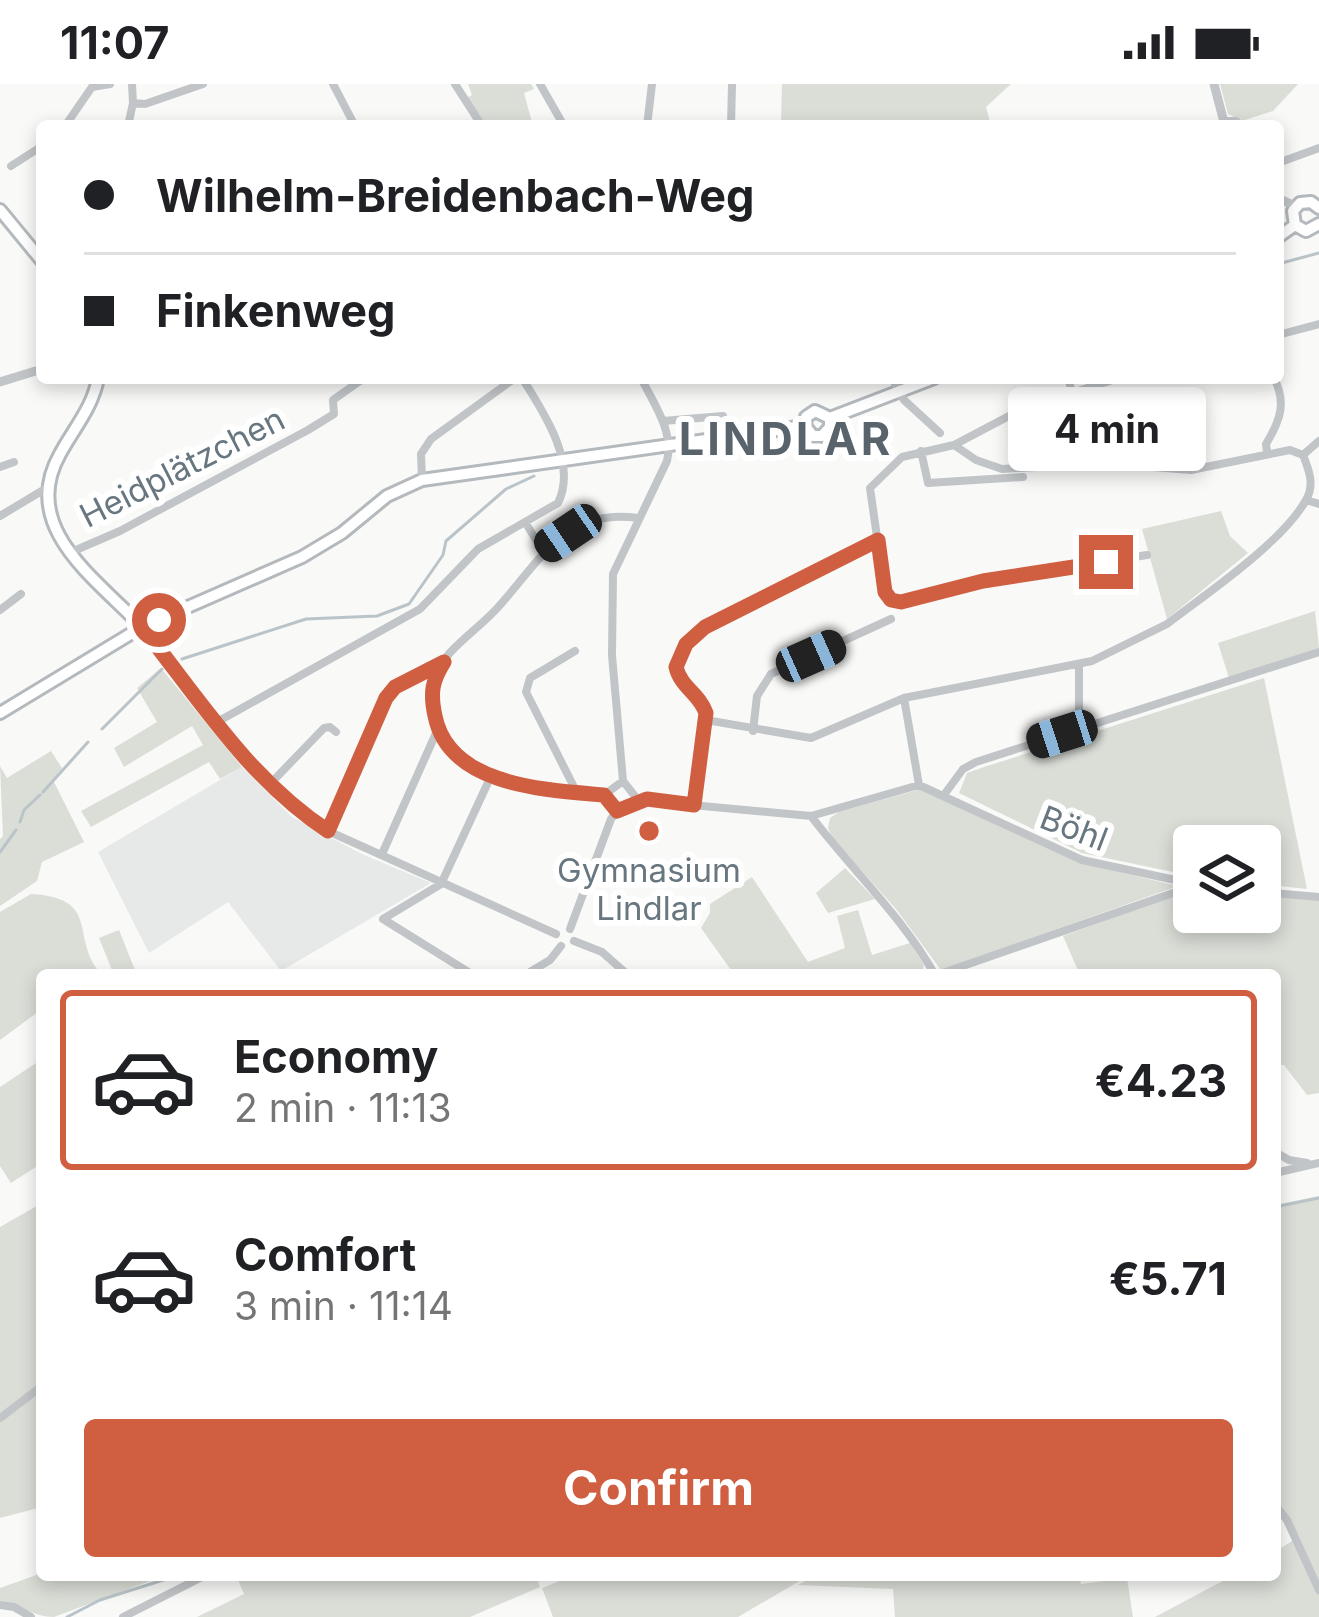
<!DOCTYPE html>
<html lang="en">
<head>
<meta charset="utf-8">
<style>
	body { margin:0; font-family:Inter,sans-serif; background:#f6f6f6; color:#202124; height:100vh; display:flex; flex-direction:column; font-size:45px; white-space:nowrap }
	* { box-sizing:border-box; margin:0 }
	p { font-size:39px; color:#757577 }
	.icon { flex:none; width:66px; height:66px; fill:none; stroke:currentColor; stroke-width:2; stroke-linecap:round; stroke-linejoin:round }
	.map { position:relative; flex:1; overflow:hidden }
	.details { position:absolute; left:36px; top:885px; width:1245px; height:612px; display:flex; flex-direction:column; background:#fff; border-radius:12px; box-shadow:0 6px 18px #0003 }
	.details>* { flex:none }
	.banner { position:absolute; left:36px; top:36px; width:1248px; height:264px; border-radius:12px; box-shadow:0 6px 18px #0003; display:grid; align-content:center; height:264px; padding:0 48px; background:#fff }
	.controls { position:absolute; left:1173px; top:741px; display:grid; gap:24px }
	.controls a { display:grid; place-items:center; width:108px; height:108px; border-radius:12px; background:#fff; box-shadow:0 6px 18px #0003; font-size:60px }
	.end { position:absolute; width:54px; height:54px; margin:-27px; border:15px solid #d05e41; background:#fff; box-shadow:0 0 0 6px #fff }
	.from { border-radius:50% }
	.bubble { position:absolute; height:84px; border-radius:12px; background:#fff; box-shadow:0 6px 18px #0003; font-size:39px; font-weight:700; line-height:84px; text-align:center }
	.car { position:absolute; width:36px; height:72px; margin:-36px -18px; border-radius:15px; box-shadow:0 0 9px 3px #0007; background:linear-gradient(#222 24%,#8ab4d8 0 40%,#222 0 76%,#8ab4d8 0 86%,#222 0) }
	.banner b { display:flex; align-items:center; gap:42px; height:114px; font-size:45px }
	.banner b+b { border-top:3px solid #e0e0e0 }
	.banner i { width:30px; height:30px; background:#202124 }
	ul { padding:21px 0 0; list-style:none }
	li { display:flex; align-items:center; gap:36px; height:180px; margin:0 24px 18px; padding:0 24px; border:6px solid transparent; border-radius:12px }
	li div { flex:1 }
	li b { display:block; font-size:45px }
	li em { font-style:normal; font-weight:700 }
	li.current { border-color:#d05e41 }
	li>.icon { width:108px; height:108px; stroke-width:1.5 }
	.primary-button { display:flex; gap:24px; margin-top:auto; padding:24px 48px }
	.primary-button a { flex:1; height:138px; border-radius:12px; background:#d05e41; color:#fff; font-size:48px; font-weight:700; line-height:138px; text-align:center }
	.status { display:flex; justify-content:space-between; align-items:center; height:84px; padding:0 60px; background:#fff; direction:ltr }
	.status svg { height:33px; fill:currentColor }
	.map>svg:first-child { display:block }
</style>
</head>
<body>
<div class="status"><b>11:07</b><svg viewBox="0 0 49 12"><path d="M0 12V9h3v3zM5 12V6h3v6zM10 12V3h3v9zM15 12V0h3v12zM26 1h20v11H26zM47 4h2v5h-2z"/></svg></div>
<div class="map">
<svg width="1319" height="1533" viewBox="0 0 1319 1533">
	<rect width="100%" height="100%" fill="#f9f9f8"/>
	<path fill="#e7e8e8" d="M242,683L292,733L362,770L431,799L281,887L228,818L149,869L98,768Z"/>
	<path fill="#daded7" d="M468,0H531L534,5L524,9L533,42H486L465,15L472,11Z
		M782,0H1011L986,23L991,42H781Z
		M1220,0H1298L1273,27L1242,37L1228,30Z
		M1221,427L1230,452L1248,469L1167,535L1142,445Z
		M1315,527L1319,564L1229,594L1218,559Z
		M161,584L242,683L220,695L209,678L91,743L81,727L203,661L192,642L124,683L114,664L157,638L137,604Z
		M1264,594L1307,805L1260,800V762H1194L1192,792L1082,769L959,709L967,689L981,684Z
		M51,667L62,684L53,696L84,758L42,778L37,797L0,822V755L3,752L0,682L7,694Z
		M921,705L1077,778L1178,802L941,886L896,825L833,755L828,744L830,734L839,728Z
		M845,784L875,815L828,829L816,809Z
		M752,793L808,878L845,864L837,832L858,826L872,871L910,859L924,881L922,888L726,891L731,886L701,844L710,829V820Z
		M1194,804V828H1260V811L1319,816V1009L1307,1011L1284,981H1275V891H1080L1063,852Z
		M31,810C99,814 72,850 97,885L89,891H42V925L0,956V828Z
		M119,846L135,886L114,891L99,854Z
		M42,975V1079L11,1099L0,1082V1003Z
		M1319,1112V1501L1310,1488L1319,1508V1533H1155L1234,1491H1275V1468L1295,1455L1309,1482L1288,1435L1275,1422V1121Z
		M42,1119V1298L0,1329V1143Z
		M42,1305V1423L0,1434V1336Z
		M42,1489V1491H166L54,1533C33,1533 21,1520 0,1517V1504Z
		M236,1491H536L540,1503L470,1533H197L244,1510Z
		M574,1491H810L738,1533H553L542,1504Z
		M816,1491H918L915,1494L924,1491H1079L1081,1500L1127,1494L1133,1533H895L893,1505L798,1501Z"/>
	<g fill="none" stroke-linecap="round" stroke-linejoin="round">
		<path stroke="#bac4c8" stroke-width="3" d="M1278,180L1319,169
			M182,575L306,535L377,532L409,520L443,471L446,457L506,405L534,392
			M102,645L162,585
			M43,708L88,658
			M20,738L24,726L40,711
			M0,768L16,746
			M1275,1123L1319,1114
			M67,1533L100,1516L179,1491"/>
		<defs>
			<path id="secondary" d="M0,126L42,177
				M1295,141L1293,127L1300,119L1311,118L1319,124
				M1295,141L1306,147L1319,140
				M1278,153L1295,141
				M98,294C93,323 74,344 60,370C18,444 98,496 142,543
				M830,334L934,294
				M805,342L813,352H822L830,343V334
				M805,342L806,333L815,327L830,334
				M0,629L142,543L302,473L342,449L387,412L422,396L805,342"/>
		</defs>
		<use href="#secondary" stroke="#b4b9bd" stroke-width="16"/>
		<path stroke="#c1c5c8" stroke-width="8" d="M333,0L355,42
			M455,0L482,42
			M540,0L564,42
			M133,19L145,20L203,0
			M1224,37H1236L1240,42
			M65,42L92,3L110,0
			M128,42L133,19L132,0
			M647,42L652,0
			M731,42L732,0
			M1278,79L1319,64
			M11,82L42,62
			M1278,251L1319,240
			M892,294L904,316L940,349
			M1068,294L1072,308
			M1119,294L1024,324L954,361L902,373L870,404L885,509L891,516L901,517L983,497L1147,471
			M663,337L723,332
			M921,367L928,399L1023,393
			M1267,368L1266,360C1280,337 1287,319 1274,294
			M1303,371L1319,357
			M0,383L14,378
			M422,396L421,370L431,355L515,294
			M1306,416L1319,420
			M0,432L50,402
			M525,438L543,467
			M69,469L120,447L308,346L334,330L333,316L364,294
			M0,526L21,510
			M142,543C199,615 250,695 328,747L556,850
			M575,567L530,594L526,608L576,707
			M904,614L1092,577L1167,540C1206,510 1283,458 1306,416C1315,401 1309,386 1303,371L1290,366L1191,386L1101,379L1002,385L976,376L954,361
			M706,636L811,654L904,614L919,701
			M217,638L420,525L478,465L558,419C578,379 543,327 522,294
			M1079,644V580
			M753,647L757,612L771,590L891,535
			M270,700L324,644L330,643L336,648
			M604,711L623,697
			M944,711L963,685L976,678L1319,568
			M638,716L623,697L612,571L613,490L667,377C674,347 654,320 641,294
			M694,721L706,629C701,616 695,614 686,605C664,583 686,557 705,543L878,456
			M617,727L604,711C545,706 450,702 435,632C432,620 429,607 433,595C443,566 481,544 500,521C542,474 566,424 638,434
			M811,732C852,786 902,832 935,891
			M328,747L386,614L395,603L444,578
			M382,770L437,647
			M1260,808L1319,813
			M570,845L611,735L617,727L638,716L811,732L919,701L1082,776L1194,800
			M574,857L602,868L628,891
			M473,891L383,835L441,800L491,692
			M525,891L550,876L561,862
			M937,891L1193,802
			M1275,1068L1289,1076L1307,1079
			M1275,1089L1319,1079
			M0,1334L42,1302
			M1275,1421L1287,1436L1319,1506
			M0,1521L14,1523L31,1533
			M123,1533L206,1491"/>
		<path stroke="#c1c5c8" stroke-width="9" d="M1214,0L1225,42
			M1278,114L1295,122
			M0,298L42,285"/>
		<use href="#secondary" stroke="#fff" stroke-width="10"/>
	</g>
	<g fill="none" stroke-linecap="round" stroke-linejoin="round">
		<path stroke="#d05e41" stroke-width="15" d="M159,536L142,543C199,615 250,696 328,747L386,614L395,603L444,578C432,597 430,609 435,632C449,702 545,706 604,711L617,727L647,715L694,721L706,629C699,609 681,604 676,583L686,560L705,543L878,456L885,508L891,516L901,518L983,497L1106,478"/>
	</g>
	<circle fill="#d05e41" stroke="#fff" stroke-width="4.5" cx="649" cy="747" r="12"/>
	<g text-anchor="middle" stroke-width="12" stroke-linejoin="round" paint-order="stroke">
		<g font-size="33" fill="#67767f" stroke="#fff">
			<text transform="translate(182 383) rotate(-27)" y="12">Heidplätzchen</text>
			<text transform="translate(1074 744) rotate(21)" y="12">Böhl</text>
		</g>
		<g font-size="33" fill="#67767f" stroke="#fff">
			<text x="649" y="798">Gymnasium<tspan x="649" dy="38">Lindlar</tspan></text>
		</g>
		<g font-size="45" font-weight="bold" letter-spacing="3" fill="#59636b" stroke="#fff">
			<text x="786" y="371">LINDLAR</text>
		</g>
	</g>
</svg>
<div class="controls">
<a><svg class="icon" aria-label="layers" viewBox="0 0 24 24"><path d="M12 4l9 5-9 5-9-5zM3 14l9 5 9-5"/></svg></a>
</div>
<i class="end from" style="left:159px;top:536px"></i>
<i class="end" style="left:1106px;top:478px"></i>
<div class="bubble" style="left:1008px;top:303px;width:198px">4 min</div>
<i class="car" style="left:568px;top:449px;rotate:236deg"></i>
<i class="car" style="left:811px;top:572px;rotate:66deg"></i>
<i class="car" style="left:1062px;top:650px;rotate:252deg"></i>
<div class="banner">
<b><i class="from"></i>Wilhelm-Breidenbach-Weg</b>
<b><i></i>Finkenweg</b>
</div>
<section class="details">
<ul>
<li class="current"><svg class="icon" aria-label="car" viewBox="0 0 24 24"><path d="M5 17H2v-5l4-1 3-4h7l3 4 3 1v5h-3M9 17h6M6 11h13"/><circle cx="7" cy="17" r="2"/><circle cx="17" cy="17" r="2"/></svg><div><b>Economy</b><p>2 min · 11:13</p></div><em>€4.23</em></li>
<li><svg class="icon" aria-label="car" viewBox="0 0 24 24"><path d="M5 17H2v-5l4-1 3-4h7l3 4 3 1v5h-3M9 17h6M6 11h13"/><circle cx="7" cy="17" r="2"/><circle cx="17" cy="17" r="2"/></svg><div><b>Comfort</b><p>3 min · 11:14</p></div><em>€5.71</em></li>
</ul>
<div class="primary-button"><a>Confirm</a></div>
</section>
</div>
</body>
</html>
